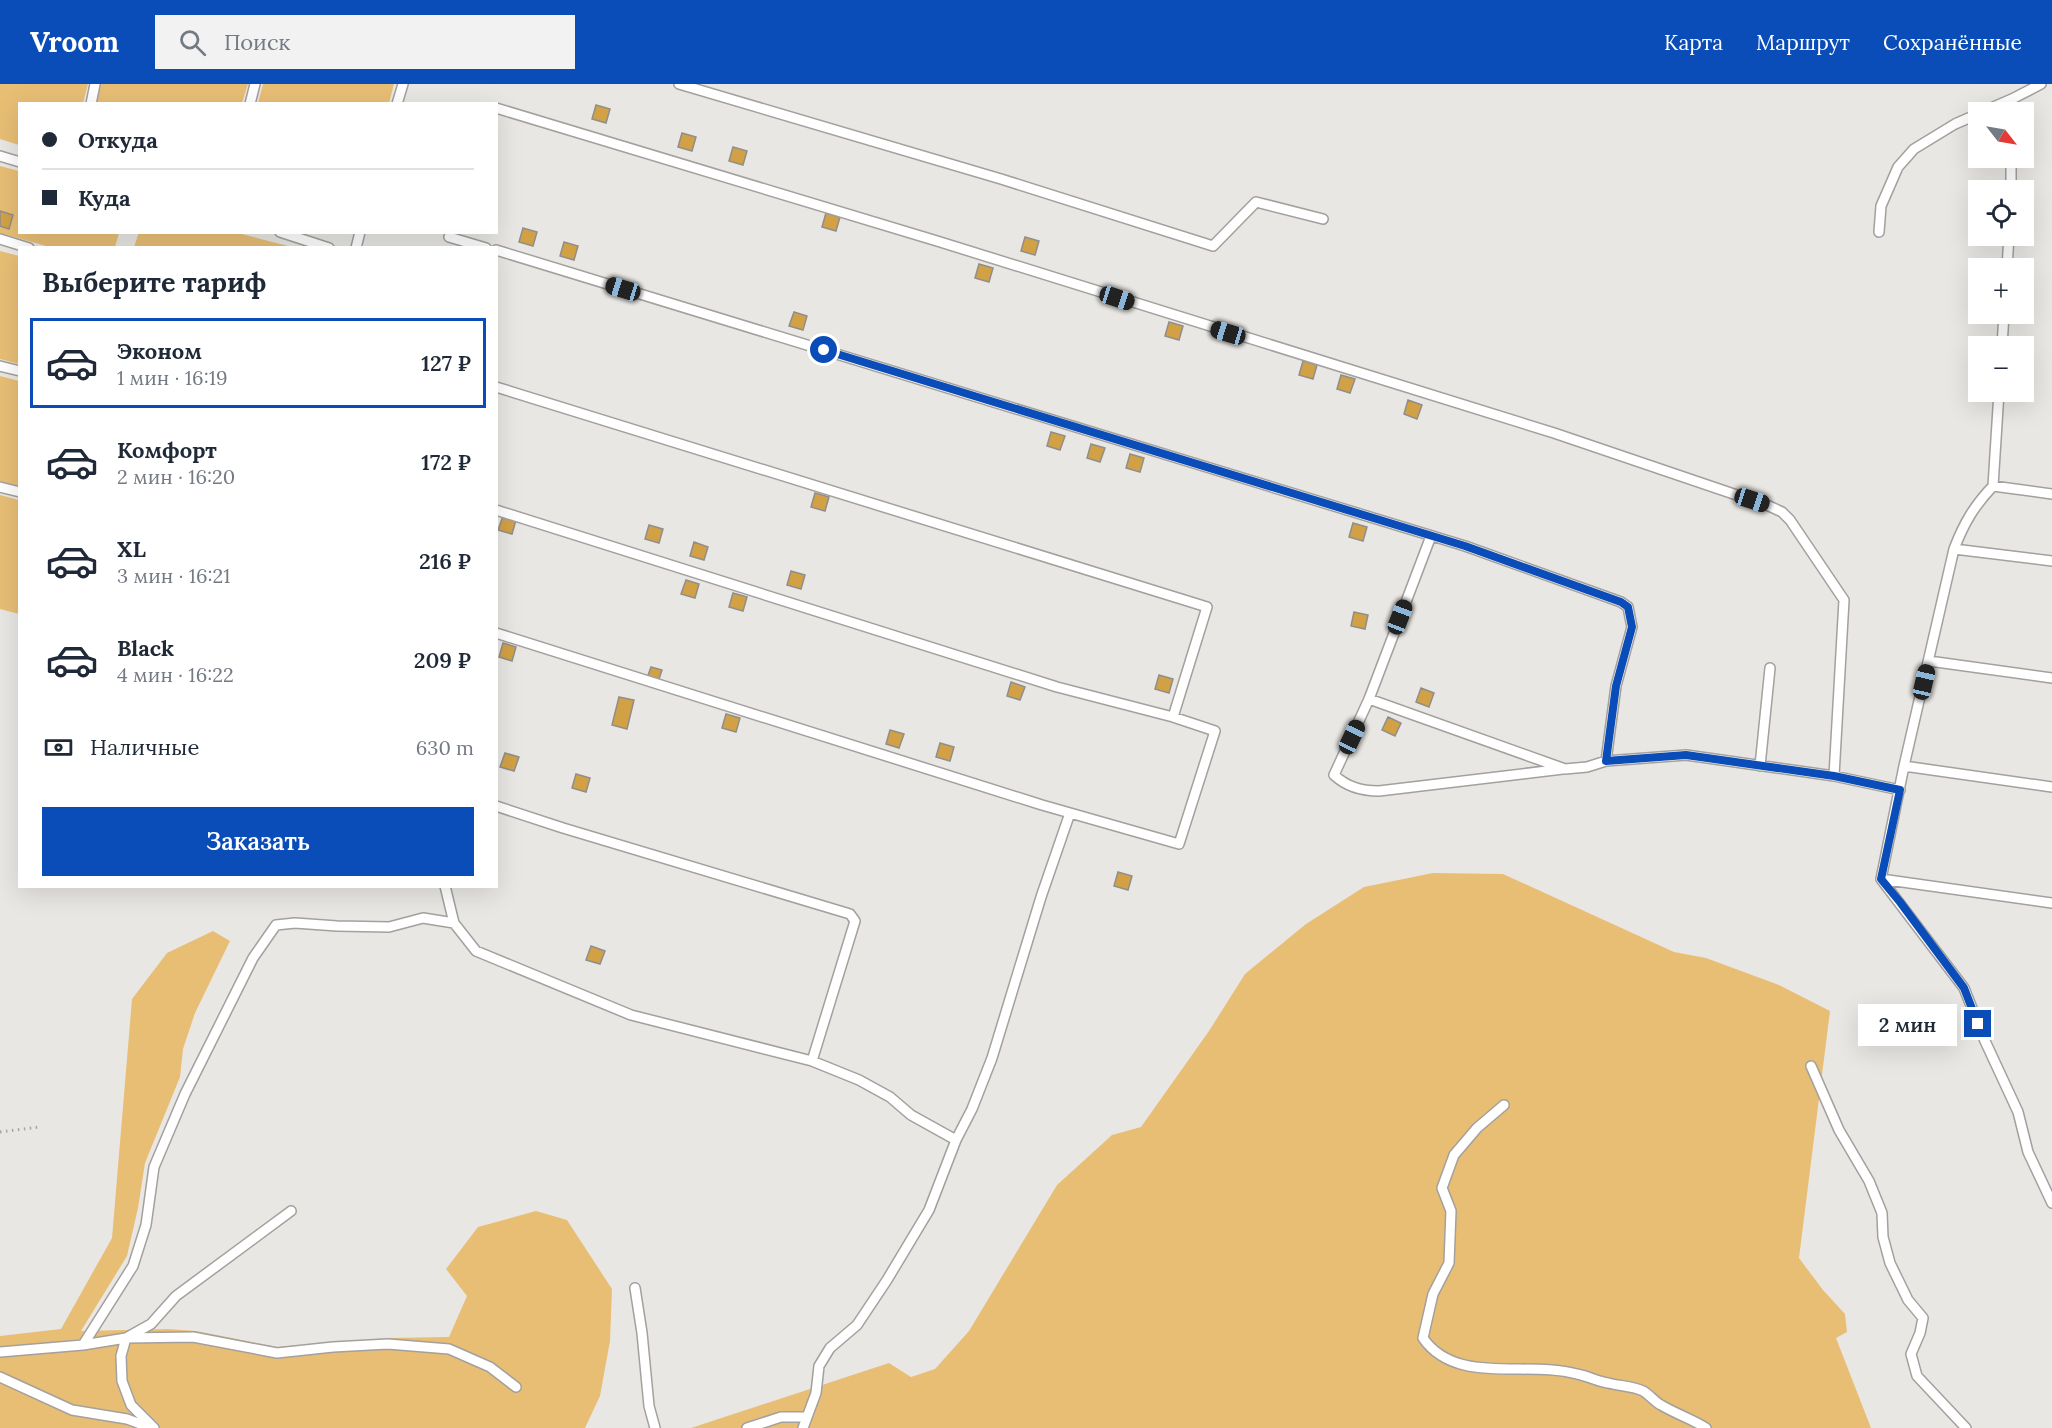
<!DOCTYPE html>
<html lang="ru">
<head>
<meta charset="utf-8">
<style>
	body { margin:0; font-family:Lora,serif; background:#f2f2f3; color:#1f2937; height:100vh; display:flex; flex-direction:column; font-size:22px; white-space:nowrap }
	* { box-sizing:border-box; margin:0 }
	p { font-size:20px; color:#747a83 }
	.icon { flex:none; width:33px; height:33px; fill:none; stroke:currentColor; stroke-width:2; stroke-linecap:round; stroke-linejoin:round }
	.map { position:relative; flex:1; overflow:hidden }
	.details { position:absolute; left:18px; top:162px; width:480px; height:642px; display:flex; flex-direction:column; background:#fff; border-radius:0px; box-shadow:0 6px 24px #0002 }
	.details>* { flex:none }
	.banner { position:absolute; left:18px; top:18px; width:480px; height:132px; border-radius:0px; box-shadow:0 6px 24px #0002; display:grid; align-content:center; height:132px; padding:0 24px; background:#fff }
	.needle { width:39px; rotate:121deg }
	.buttons { position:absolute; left:1968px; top:18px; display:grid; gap:12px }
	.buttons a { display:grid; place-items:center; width:66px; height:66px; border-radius:0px; background:#fff; box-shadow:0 6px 24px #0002; font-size:30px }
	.end { position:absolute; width:27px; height:27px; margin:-14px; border:8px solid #0b4db8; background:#fff; box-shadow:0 0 0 3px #fff }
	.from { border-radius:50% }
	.bubble { position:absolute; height:42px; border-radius:0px; background:#fff; box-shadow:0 6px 24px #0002; font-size:20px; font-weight:600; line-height:42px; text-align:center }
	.car { position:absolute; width:18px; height:36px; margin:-18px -9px; border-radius:8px; box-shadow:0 0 4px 2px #0007; background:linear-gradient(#222 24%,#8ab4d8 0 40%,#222 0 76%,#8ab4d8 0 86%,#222 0) }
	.banner b { display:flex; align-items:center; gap:21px; height:57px; font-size:22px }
	.banner b+b { border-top:2px solid #e0e1e3 }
	.banner i { width:15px; height:15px; background:#1f2937 }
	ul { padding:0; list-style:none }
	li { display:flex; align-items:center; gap:18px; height:90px; margin:0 12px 9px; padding:0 12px; border:3px solid transparent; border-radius:0px }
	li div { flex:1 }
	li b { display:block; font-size:22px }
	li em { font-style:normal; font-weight:600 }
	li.current { border-color:#0b4db8 }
	li>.icon { width:54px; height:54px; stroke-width:1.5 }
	h2 { padding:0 24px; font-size:27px; line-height:72px }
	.pay { display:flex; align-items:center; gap:15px; height:66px; padding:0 24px; font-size:22px }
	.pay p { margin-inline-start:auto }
	.action { display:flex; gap:12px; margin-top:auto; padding:12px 24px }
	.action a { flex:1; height:69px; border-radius:0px; background:#0b4db8; color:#fff; font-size:24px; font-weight:600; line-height:69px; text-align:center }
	header { display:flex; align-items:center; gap:36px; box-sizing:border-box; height:84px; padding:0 30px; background:#0b4db8; color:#fff }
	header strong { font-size:28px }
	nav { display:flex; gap:33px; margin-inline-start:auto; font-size:21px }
	.search { width:420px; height:54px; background:#f2f2f3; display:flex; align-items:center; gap:15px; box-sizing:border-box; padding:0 21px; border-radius:0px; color:#747a83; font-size:22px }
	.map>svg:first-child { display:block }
</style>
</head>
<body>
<header>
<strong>Vroom</strong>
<div class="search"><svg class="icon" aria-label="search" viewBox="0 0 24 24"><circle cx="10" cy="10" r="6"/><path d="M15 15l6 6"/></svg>Поиск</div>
<nav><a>Карта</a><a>Маршрут</a><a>Сохранённые</a></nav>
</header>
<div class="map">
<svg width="2052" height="1344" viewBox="0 0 2052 1344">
	<rect width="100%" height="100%" fill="#e9e7e3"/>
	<path fill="#e8be75" d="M0,0H88L83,19L20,20L19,61L0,55Z
		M100,0H248L242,19L94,20Z
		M263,0H394L389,19H258Z
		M0,82L19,87L20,148L119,149L115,163H50L0,149Z
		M139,148L238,149L292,163H134Z
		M0,167L19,172V280L0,275Z
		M0,292L19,297V402L0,397Z
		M0,411L19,416V530L0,525Z
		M1433,789L1503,790L1674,868L1706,874L1779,901L1830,927L1799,1174L1823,1206L1845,1230L1847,1248L1836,1254L1871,1344H691L889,1279L911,1293L935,1285L969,1247L1057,1101L1112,1051L1141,1043L1209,947L1245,890L1306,840L1364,803Z
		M213,847L230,857L195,929L183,965L180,993L145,1079L138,1124L127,1172L81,1247L168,1245L196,1247L277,1263L388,1254L449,1253L467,1212L446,1185L478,1143L536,1127L567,1136L612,1205L610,1257L600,1312L585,1344H0V1252L61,1245L112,1154L132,915L167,869Z"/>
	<path fill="#d2a145" stroke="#908e8a" stroke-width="1.5" d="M596,21L610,25L606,39L592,35Z
		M682,49L696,53L692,67L678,63Z
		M733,63L747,67L743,81L729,77Z
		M0,127L13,131L9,145L0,142Z
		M826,129L840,133L836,147L822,143Z
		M523,144L537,148L533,162L519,158Z
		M1025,153L1039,157L1035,171L1021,167Z
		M564,158L578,162L574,176L560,172Z
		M979,180L993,184L989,198L975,194Z
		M794,228L807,232L803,246L789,242Z
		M1169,238L1183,242L1179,256L1165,252Z
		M1303,277L1317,281L1313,295L1299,291Z
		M1341,291L1355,295L1350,309L1337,305Z
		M1408,316L1422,321L1417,335L1404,330Z
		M1051,348L1065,352L1060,366L1047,362Z
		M1091,360L1105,364L1100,378L1087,374Z
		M1130,370L1144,374L1140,388L1126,384Z
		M815,409L829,413L825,427L811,423Z
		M503,432L516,436L512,450L498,446Z
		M1353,439L1367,443L1363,457L1349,453Z
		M649,441L663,445L659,459L645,455Z
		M694,458L708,463L704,476L690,472Z
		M791,487L805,491L801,505L787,501Z
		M686,496L699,500L695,514L681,510Z
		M733,509L747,513L743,527L729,523Z
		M1354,528L1368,531L1365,545L1351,542Z
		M503,559L516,563L512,577L499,573Z
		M651,583L662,586L658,598L647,594Z
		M1159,591L1173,595L1169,609L1155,605Z
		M1011,598L1025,603L1020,616L1007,612Z
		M1421,604L1434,609L1429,623L1416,618Z
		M619,613L634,616L627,645L612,641Z
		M726,630L740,634L736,648L722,644Z
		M1388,633L1401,639L1395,652L1382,646Z
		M890,646L904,650L899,664L886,660Z
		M940,659L954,663L950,677L936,673Z
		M505,669L519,673L514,687L500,683Z
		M576,690L590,694L586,708L572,704Z
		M1118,788L1132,792L1128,806L1114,802Z
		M591,862L605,867L600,880L586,876Z"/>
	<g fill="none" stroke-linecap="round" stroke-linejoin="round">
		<defs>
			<path id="lane" d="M679,0L1001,95L1213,162L1256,118L1323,135
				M91,20L95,0
				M250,20L255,0
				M397,20L403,0
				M496,24L937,157L1554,349L1769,422L1782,428L1790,436L1844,516L1834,692
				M1982,28L2012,15
				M2012,28V15L2041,0
				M0,72L20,78
				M2011,106V74
				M280,148L329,164
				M1879,148L1881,122L1898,83L1914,65L1955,40L1978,30
				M449,153L486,164
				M0,155L29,164
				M356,164L360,148
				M496,166L1465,462L1621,518L1628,523L1632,543L1616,602L1606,677
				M2007,184L2009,152
				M2002,262L2004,230
				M0,282L20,287
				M496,303L1207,523L1173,633
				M1993,402L1999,308
				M0,403L20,408
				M2052,410L1993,402C1974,422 1964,439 1954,465L1904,682L1881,795L2052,819
				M496,426L1057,603L1173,633L1215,647L1179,760L1042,721L496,549
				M1431,452L1369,615L1565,685L1587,683L1606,677L1686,671L1834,692L1900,706
				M1954,465L2052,477
				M1929,577L2052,594
				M1369,615L1334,691C1347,703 1361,707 1379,707L1563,685
				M1760,682L1770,584
				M1904,682L2052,703
				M496,722L563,744L850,830L855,837L812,977
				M1881,795L1964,904L1985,957L2018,1028L2028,1068L2052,1119
				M445,802L454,839L476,867L631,931L812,977L859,996L890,1013L911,1031L956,1056
				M1811,982L1839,1046L1869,1097L1882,1129L1883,1153L1890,1179L1908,1216L1923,1234L1920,1249L1911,1270L1917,1292L1966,1344
				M1504,1021L1477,1044L1454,1071L1442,1104L1451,1127L1449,1179L1433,1210L1423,1254C1456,1302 1528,1276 1577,1290C1587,1292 1597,1297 1608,1299C1619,1302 1633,1302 1643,1307C1650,1311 1655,1318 1661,1321C1676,1330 1692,1335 1706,1344
				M635,1204L642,1249L649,1322L655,1344
				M83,1261L133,1182L146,1141L154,1083L185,1010L253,874L276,841L295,839L337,842L389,843L423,834L454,839
				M0,1268L83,1261L126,1254L193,1253L277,1269L333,1263L388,1260L449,1265L490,1283L516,1303
				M0,1293L72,1326L127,1335L151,1344
				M154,1344L131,1321L122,1297L121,1272L126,1254L151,1240L176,1212L291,1127
				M747,1344L781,1333H806
				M803,1344L816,1309L819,1282L830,1264L857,1241L887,1196L929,1126L956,1056L972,1025L992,974L1041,813L1070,729"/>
		</defs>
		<use href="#lane" stroke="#a3a09d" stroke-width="12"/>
		<path stroke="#a6a5a2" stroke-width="3" stroke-dasharray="1.5 4.5" stroke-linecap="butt" d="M0,1048L39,1043"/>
		<use href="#lane" stroke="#fff" stroke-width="9"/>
	</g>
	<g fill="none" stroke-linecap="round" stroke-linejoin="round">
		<path stroke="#0b4db8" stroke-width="8" d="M824,266L1465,462L1621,518L1628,523L1632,543L1616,602L1606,677L1686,671L1834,692L1900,706L1881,795L1900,818L1964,904L1978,940"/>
	</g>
</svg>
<div class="buttons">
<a><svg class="needle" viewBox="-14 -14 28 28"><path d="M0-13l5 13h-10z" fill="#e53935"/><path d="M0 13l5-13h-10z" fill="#747a83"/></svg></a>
<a><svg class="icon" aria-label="locate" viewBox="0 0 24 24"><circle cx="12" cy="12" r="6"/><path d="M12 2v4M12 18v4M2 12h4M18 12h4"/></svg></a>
<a>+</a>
<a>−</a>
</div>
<i class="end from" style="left:824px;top:266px"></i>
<i class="end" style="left:1978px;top:940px"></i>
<div class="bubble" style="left:1858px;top:920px;width:99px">2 мин</div>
<i class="car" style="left:623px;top:205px;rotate:287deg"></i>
<i class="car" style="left:1117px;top:214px;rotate:108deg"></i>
<i class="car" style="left:1228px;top:249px;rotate:287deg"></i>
<i class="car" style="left:1752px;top:416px;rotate:108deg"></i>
<i class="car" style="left:1400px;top:533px;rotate:21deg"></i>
<i class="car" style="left:1924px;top:598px;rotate:13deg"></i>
<i class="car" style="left:1352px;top:653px;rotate:25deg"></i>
<div class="banner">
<b><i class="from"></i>Откуда</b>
<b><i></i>Куда</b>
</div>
<section class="details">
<h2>Выберите тариф</h2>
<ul>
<li class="current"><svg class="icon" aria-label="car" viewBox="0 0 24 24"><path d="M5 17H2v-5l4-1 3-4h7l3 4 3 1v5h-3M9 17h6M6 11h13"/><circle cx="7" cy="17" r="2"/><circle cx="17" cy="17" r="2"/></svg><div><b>Эконом</b><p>1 мин · 16:19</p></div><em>127 ₽</em></li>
<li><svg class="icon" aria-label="car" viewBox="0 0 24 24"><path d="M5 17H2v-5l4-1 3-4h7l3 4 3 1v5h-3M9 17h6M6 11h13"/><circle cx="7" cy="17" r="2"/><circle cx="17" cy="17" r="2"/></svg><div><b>Комфорт</b><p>2 мин · 16:20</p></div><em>172 ₽</em></li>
<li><svg class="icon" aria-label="car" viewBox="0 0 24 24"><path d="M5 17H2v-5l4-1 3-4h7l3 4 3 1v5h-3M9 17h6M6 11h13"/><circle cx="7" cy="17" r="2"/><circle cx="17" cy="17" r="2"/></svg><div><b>XL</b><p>3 мин · 16:21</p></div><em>216 ₽</em></li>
<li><svg class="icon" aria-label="car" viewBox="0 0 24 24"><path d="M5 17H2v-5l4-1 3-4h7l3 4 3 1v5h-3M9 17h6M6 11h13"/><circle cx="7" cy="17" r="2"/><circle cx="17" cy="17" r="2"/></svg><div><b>Black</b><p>4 мин · 16:22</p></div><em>209 ₽</em></li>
</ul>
<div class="pay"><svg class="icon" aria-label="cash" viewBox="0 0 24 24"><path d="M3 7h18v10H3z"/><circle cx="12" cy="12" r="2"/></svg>Наличные<p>630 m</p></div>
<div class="action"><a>Заказать</a></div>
</section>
</div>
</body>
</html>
